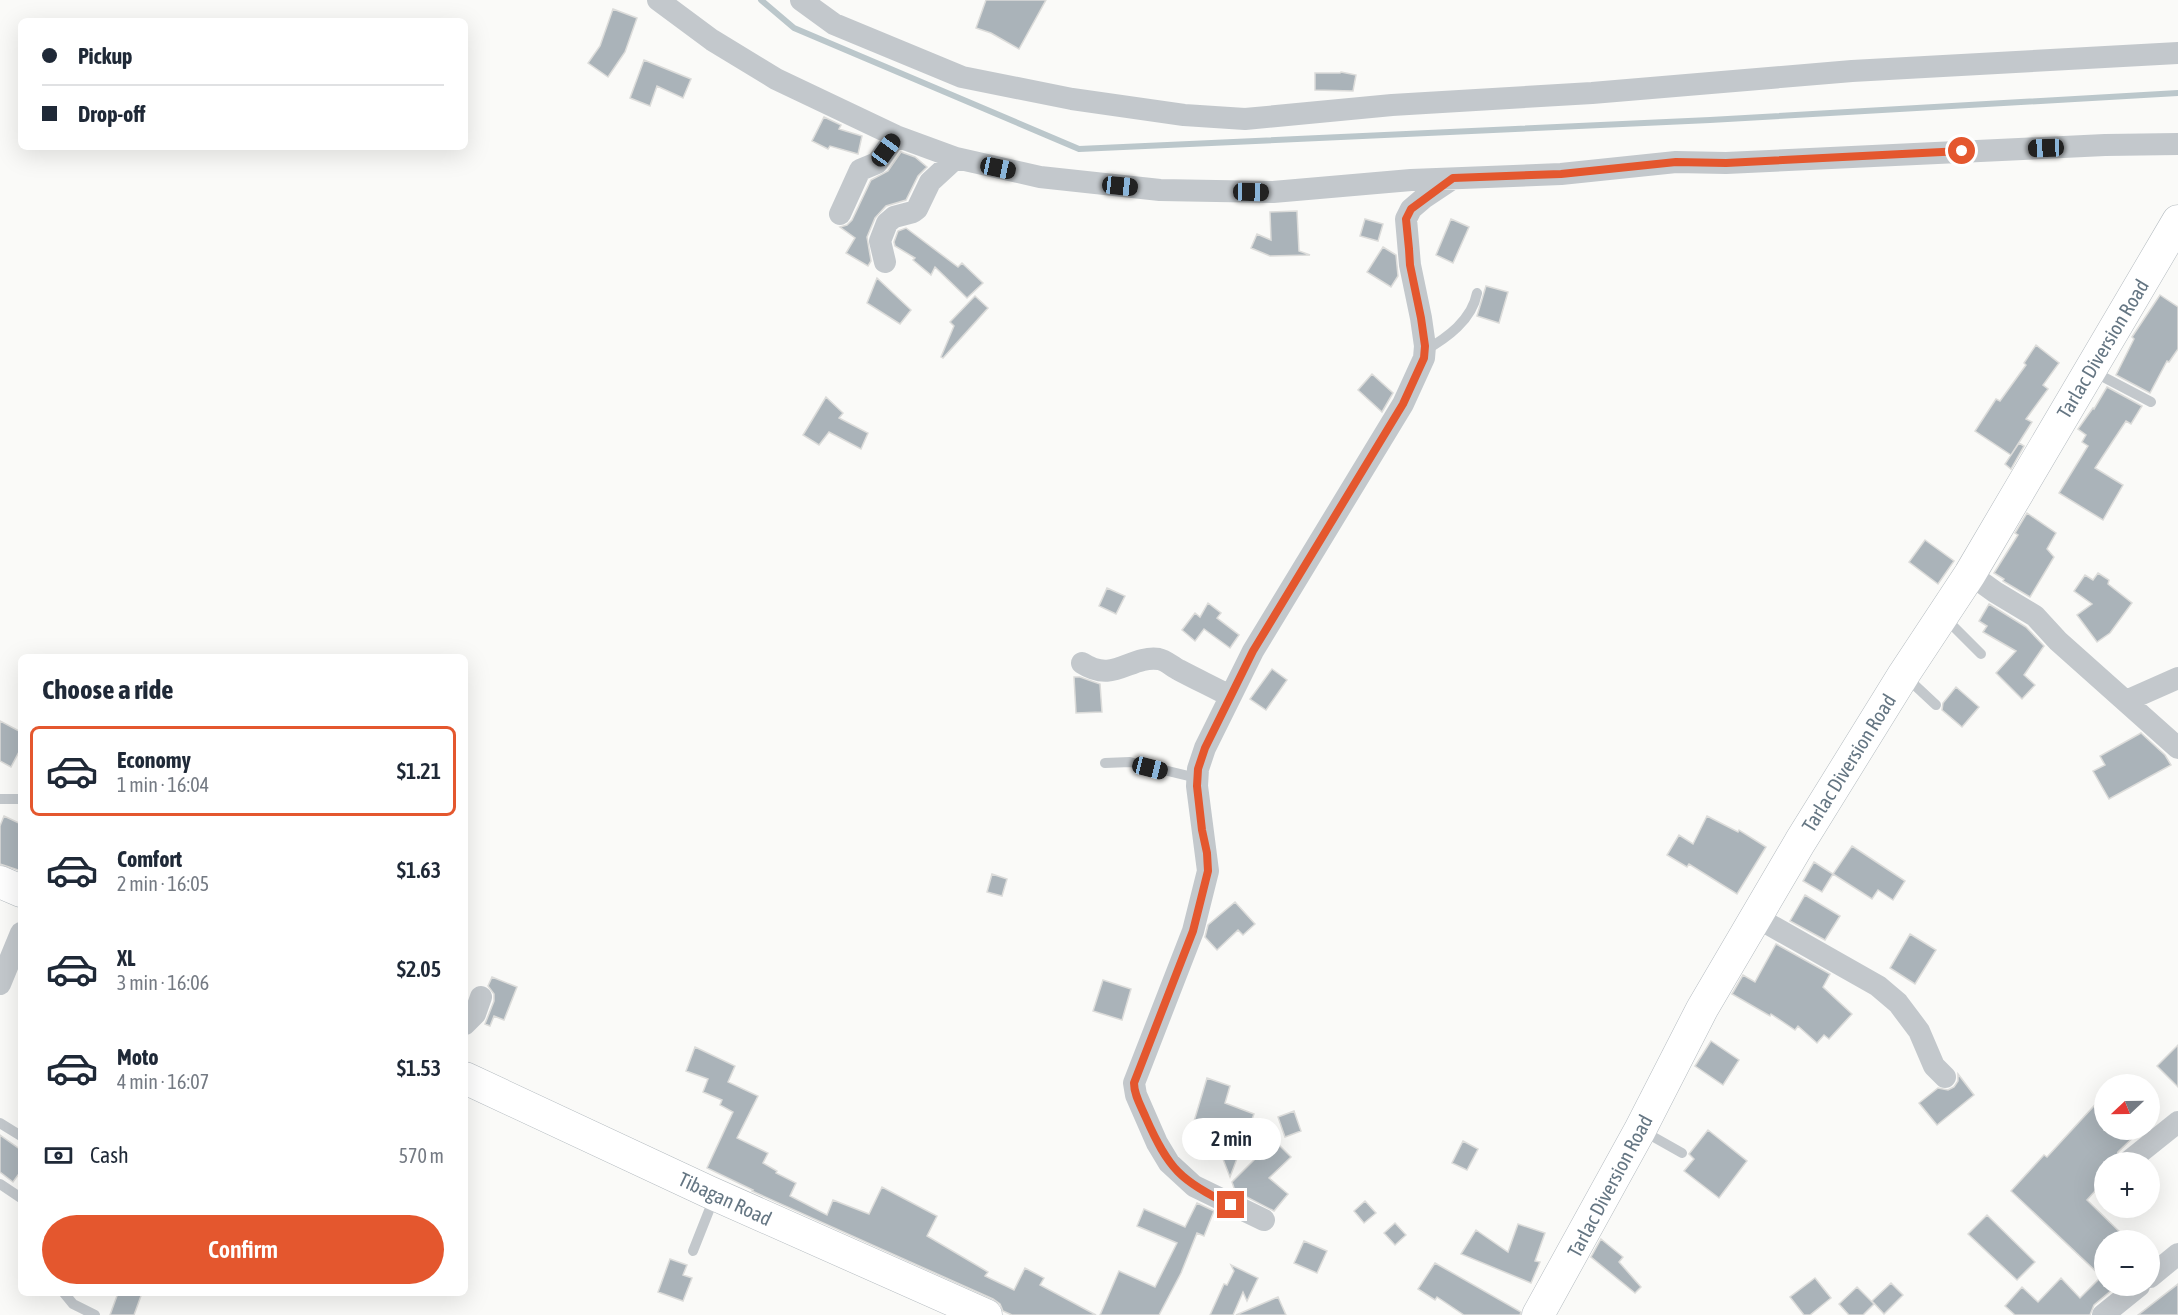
<!DOCTYPE html>
<html lang="en">
<head>
<meta charset="utf-8">
<style>
	body { margin:0; font-family:"Asap Condensed",sans-serif; background:#f6f6f7; color:#1f2937; height:100vh; display:flex; flex-direction:column; font-size:22px; white-space:nowrap }
	* { box-sizing:border-box; margin:0 }
	p { font-size:20px; color:#747a83 }
	.icon { flex:none; width:33px; height:33px; fill:none; stroke:currentColor; stroke-width:2; stroke-linecap:round; stroke-linejoin:round }
	.map { position:relative; flex:1; overflow:hidden }
	.sheet { position:absolute; left:18px; top:654px; width:450px; height:642px; display:flex; flex-direction:column; background:#fff; border-radius:9px; box-shadow:0 6px 24px #0002 }
	.sheet>* { flex:none }
	.banner { position:absolute; left:18px; top:18px; width:450px; height:132px; border-radius:9px; box-shadow:0 6px 24px #0002; display:grid; align-content:center; height:132px; padding:0 24px; background:#fff }
	.needle { width:39px; rotate:248deg }
	.tools { position:absolute; left:2094px; top:1074px; display:grid; gap:12px }
	.tools a { display:grid; place-items:center; width:66px; height:66px; border-radius:50%; background:#fff; box-shadow:0 6px 24px #0002; font-size:30px }
	.end { position:absolute; width:27px; height:27px; margin:-14px; border:8px solid #e4572e; background:#fff; box-shadow:0 0 0 3px #fff }
	.from { border-radius:50% }
	.bubble { position:absolute; height:42px; border-radius:21px; background:#fff; box-shadow:0 6px 24px #0002; font-size:20px; font-weight:600; line-height:42px; text-align:center }
	.car { position:absolute; width:18px; height:36px; margin:-18px -9px; border-radius:8px; box-shadow:0 0 4px 2px #0007; background:linear-gradient(#222 24%,#8ab4d8 0 40%,#222 0 76%,#8ab4d8 0 86%,#222 0) }
	.banner b { display:flex; align-items:center; gap:21px; height:57px; font-size:22px }
	.banner b+b { border-top:2px solid #e0e1e3 }
	.banner i { width:15px; height:15px; background:#1f2937 }
	ul { padding:0; list-style:none }
	li { display:flex; align-items:center; gap:18px; height:90px; margin:0 12px 9px; padding:0 12px; border:3px solid transparent; border-radius:9px }
	li div { flex:1 }
	li b { display:block; font-size:22px }
	li em { font-style:normal; font-weight:600 }
	li.current { border-color:#e4572e }
	li>.icon { width:54px; height:54px; stroke-width:1.5 }
	h2 { padding:0 24px; font-size:27px; line-height:72px }
	.pay { display:flex; align-items:center; gap:15px; height:66px; padding:0 24px; font-size:22px }
	.pay p { margin-inline-start:auto }
	.primary-button { display:flex; gap:12px; margin-top:auto; padding:12px 24px }
	.primary-button a { flex:1; height:69px; border-radius:36px; background:#e4572e; color:#fff; font-size:24px; font-weight:600; line-height:69px; text-align:center }
	.map>svg:first-child { display:block }
</style>
</head>
<body>
<div class="map">
<svg width="2178" height="1315" viewBox="0 0 2178 1315">
	<rect width="100%" height="100%" fill="#fafaf8"/>
	<g fill="none" stroke-linecap="round" stroke-linejoin="round">
		<path stroke="#bbc7cb" stroke-width="6" d="M761,0L794,28L1079,149L1710,120L2178,93"/>
	</g>
	<path fill="#aab3b9" stroke="#dcdcda" stroke-width="1.5" d="M986,0H1046L1019,49L991,33L976,28Z
		M613,9L637,18L625,52L608,77L588,63L600,46Z
		M644,60L691,79L683,98L657,86L650,106L630,98Z
		M1341,72L1356,75L1353,91L1315,90V73H1340Z
		M824,117L841,125L839,129L862,136L858,154L830,146L828,149L812,141Z
		M901,152L915,157L927,167L918,176L906,200L886,206L875,218L867,237L871,261L868,266L846,253L855,238L840,227L847,225L852,220L871,180L888,171Z
		M1297,211L1299,251L1310,255L1270,256L1251,248L1257,234L1271,240L1270,212Z
		M1365,219L1383,224L1378,241L1360,236Z
		M1451,219L1469,227L1453,263L1436,255Z
		M906,228L958,267L962,263L983,283L967,298L935,267L931,275L913,260L915,258L895,246L894,242L898,231Z
		M1383,247L1396,255L1398,276L1391,287L1367,272Z
		M877,278L911,310L900,324L867,303Z
		M1486,286L1508,292L1499,323L1477,316Z
		M2160,295L2178,307V349L2169,362L2167,361L2150,393L2116,375L2134,339L2132,337Z
		M975,296L988,308L943,358L941,357L954,326L950,322Z
		M2036,345L2059,363L2043,385L2048,389L2026,419L2032,422L2011,455L1975,431L1996,399L2000,401L2026,365L2024,363Z
		M1372,374L1393,393L1382,412L1358,390Z
		M2107,387L2142,406L2131,424L2126,421L2095,468L2123,485L2103,520L2059,493L2088,446L2082,442L2086,435L2078,429L2093,408L2094,409Z
		M826,397L843,413L839,418L868,433L861,449L829,432L819,445L803,435Z
		M2019,443L2024,446L2011,469L2005,464Z
		M2027,513L2056,533L2047,549L2054,557L2030,597L2003,581L2004,579L1994,573L2018,535L2015,533Z
		M1925,540L1954,561L1938,584L1909,562Z
		M2098,573L2109,580L2108,584L2132,603L2110,633L2097,642L2077,615L2092,604L2074,591L2085,575L2093,580Z
		M1107,588L1125,596L1116,614L1099,606Z
		M1208,603L1221,613L1217,618L1239,635L1230,648L1204,629L1195,641L1182,630L1195,613L1200,617Z
		M1989,604L2026,627L2044,646L2024,675L2035,685L2022,699L1996,673L2016,651L1983,632L1987,626L1979,621Z
		M1272,669L1287,680L1266,710L1250,699Z
		M1074,677H1080L1100,684L1102,712L1076,713Z
		M1956,687L1979,707L1962,727L1942,710L1943,703Z
		M0,721L21,732V748L11,767L0,761Z
		M2141,733L2165,755L2171,765L2109,799L2093,771L2105,765L2100,756Z
		M4,816L21,824V871L0,864V826Z
		M1707,816L1738,832L1739,830L1766,847L1737,894L1689,864L1687,867L1667,855L1679,835L1693,844Z
		M1852,846L1905,881L1893,900L1878,890L1872,899L1833,874Z
		M1814,862L1833,874L1822,892L1803,881Z
		M992,874L1007,879L1002,896L987,892Z
		M1805,895L1840,916L1825,940L1790,921Z
		M1235,902L1255,924L1243,935L1238,930L1217,950L1205,937L1208,925Z
		M1910,934L1936,950L1915,984L1890,968Z
		M1776,944L1830,974L1823,987L1852,1014L1829,1039L1824,1035L1817,1043L1798,1026L1795,1030L1771,1014L1770,1016L1732,994L1743,975L1755,982Z
		M492,977L517,987L504,1020L494,1016L490,1026L485,1024L494,1001V994L488,986Z
		M1103,980L1131,989L1122,1020L1093,1011Z
		M1711,1041L1739,1060L1723,1085L1695,1066Z
		M2178,1045V1087L2157,1066Z
		M695,1047L735,1066L728,1082L758,1096L737,1138L768,1153L763,1163L777,1171L776,1173L796,1183L790,1196L827,1215L833,1200L869,1214L882,1187L937,1216L927,1236L988,1272L985,1276L1014,1290L1025,1268L1044,1278L1040,1285L1096,1315H1012L1003,1311L1000,1304L993,1299L752,1191L753,1190L707,1168L733,1112L720,1105L722,1100L703,1092L708,1079L686,1071Z
		M1958,1074L1974,1095L1937,1125L1919,1103L1938,1088L1948,1090L1954,1087L1958,1081Z
		M1207,1078L1230,1086L1225,1103L1254,1114L1230,1177L1214,1136L1192,1128Z
		M2104,1095V1130H2141L2118,1152L2115,1162H2104V1181L2087,1200L2128,1240H2104V1279L2011,1191L2044,1155L2047,1157Z
		M1294,1111L1301,1131L1285,1137L1278,1117Z
		M1708,1130L1747,1161L1719,1198L1684,1171L1694,1159L1689,1154Z
		M0,1135L21,1150V1171L13,1182L0,1172Z
		M1274,1140L1291,1157L1269,1178L1288,1194L1274,1211L1235,1191L1232,1182Z
		M1463,1141L1478,1149L1467,1170L1452,1163Z
		M1365,1201L1376,1213L1364,1223L1354,1211Z
		M1197,1203L1214,1211L1204,1236L1197,1233L1181,1273L1159,1315H1100L1119,1271L1155,1287L1177,1243L1137,1226L1144,1209L1185,1227Z
		M1987,1215L2035,1262L2017,1280L1968,1234Z
		M1395,1223L1406,1235L1395,1245L1384,1233Z
		M1518,1224L1545,1233L1535,1261L1540,1262L1531,1283L1461,1254L1476,1230L1508,1252Z
		M1601,1239L1623,1257L1619,1262L1641,1287L1635,1293L1591,1257Z
		M1304,1241L1327,1251L1317,1273L1294,1263Z
		M670,1259L687,1265L683,1275L692,1278L683,1301L658,1292Z
		M1435,1263L1521,1312L1520,1315H1464L1437,1297L1435,1300L1418,1289Z
		M1231,1265L1258,1278L1247,1301L1243,1292L1233,1315H1210L1224,1284L1227,1285L1234,1271Z
		M2101,1277L2104,1281V1286H2109L2113,1289L2094,1305L2090,1315H2015L2005,1306L2022,1287L2038,1302L2061,1278L2080,1298Z
		M1815,1278L1831,1298L1810,1315H1804L1790,1297Z
		M1891,1283L1903,1295L1884,1314L1872,1301Z
		M2178,1284V1315H2138Z
		M1857,1287L1874,1304L1863,1315H1849L1839,1304Z
		M118,1293H142L134,1315H110Z
		M1278,1297L1286,1315H1236Z"/>
	<g fill="none" stroke-linecap="round" stroke-linejoin="round">
		<defs>
			<path id="secondary" d="M0,882L21,891
				M465,1078L709,1192L986,1315
				M1538,1315L1640,1130L1702,1009L1800,842L1904,674L1970,574L2178,221"/>
		</defs>
		<use href="#secondary" stroke="#b3babf" stroke-width="33"/>
		<path stroke="#c3c8cc" stroke-width="10" d="M1424,351C1447,338 1472,320 1477,293
			M2094,372L2151,402
			M1944,617L1981,654
			M1906,677L1936,705
			M1105,763L1130,762L1197,778
			M0,799H21
			M0,1123L21,1136
			M1643,1131L1682,1153
			M0,1184L21,1198
			M693,1251L714,1198
			M64,1293L73,1304L95,1315"/>
		<path stroke="#c3c8cc" stroke-width="22" d="M658,0L712,40L776,79L896,136L956,158L1040,177L1160,190L1273,192L1411,180L1561,174L1676,162L1726,163L2105,145L2178,144
			M801,0L834,24L962,77L1072,99L1184,115L1245,119L1392,105L1592,93L1852,71L2178,53
			M840,214L860,170L877,163L896,136
			M885,262L880,241L887,223L894,217L913,212L917,209L930,182L956,158
			M1970,574L1995,592L2035,616L2058,641L2178,748
			M1082,663C1114,684 1130,655 1159,659C1165,660 1173,667 1179,670C1196,679 1213,687 1230,696
			M2126,701L2178,678
			M1756,917L1878,986L1898,1003L1919,1031L1934,1066L1945,1077
			M0,984L21,933
			M465,1024L475,1014L481,997
			M2128,1162L2178,1122
			M1264,1220L1194,1186L1169,1163L1157,1143L1136,1095L1134,1083L1193,931L1208,871L1197,786L1198,769L1205,748L1253,651L1403,404L1424,358L1425,346L1421,318L1410,265L1406,219L1411,209L1425,197L1452,179
			M2150,1277L2178,1254
			M2103,1315L2139,1286"/>
		<use href="#secondary" stroke="#fff" stroke-width="32"/>
	</g>
	<g fill="none" stroke-linecap="round" stroke-linejoin="round">
		<path stroke="#e4572e" stroke-width="8" d="M1231,1205C1181,1182 1168,1168 1146,1118C1141,1106 1134,1095 1134,1083L1193,931L1208,871L1207,853L1202,830L1197,786L1198,769L1205,748L1253,651L1403,404L1424,358L1425,346L1421,318L1410,265L1409,249L1406,219L1411,209L1453,178L1561,174L1676,162L1726,163L1962,151"/>
	</g>
	<g text-anchor="middle" stroke-width="6" stroke-linejoin="round" paint-order="stroke">
		<g font-size="20" fill="#657683" stroke="#fff">
			<text transform="translate(2103 349) rotate(-59)" y="7">Tarlac Diversion Road</text>
			<text transform="translate(1849 763) rotate(-58)" y="7">Tarlac Diversion Road</text>
			<text transform="translate(1610 1186) rotate(-62)" y="7">Tarlac Diversion Road</text>
			<text transform="translate(725 1199) rotate(25)" y="7">Tibagan Road</text>
		</g>
	</g>
</svg>
<div class="tools">
<a><svg class="needle" viewBox="-14 -14 28 28"><path d="M0-13l5 13h-10z" fill="#e53935"/><path d="M0 13l5-13h-10z" fill="#747a83"/></svg></a>
<a>+</a>
<a>−</a>
</div>
<i class="end from" style="left:1962px;top:151px"></i>
<i class="end" style="left:1231px;top:1205px"></i>
<div class="bubble" style="left:1182px;top:1118px;width:99px">2 min</div>
<i class="car" style="left:2046px;top:148px;rotate:268deg"></i>
<i class="car" style="left:886px;top:150px;rotate:36deg"></i>
<i class="car" style="left:998px;top:168px;rotate:102deg"></i>
<i class="car" style="left:1120px;top:186px;rotate:96deg"></i>
<i class="car" style="left:1251px;top:192px;rotate:91deg"></i>
<i class="car" style="left:1150px;top:768px;rotate:104deg"></i>
<div class="banner">
<b><i class="from"></i>Pickup</b>
<b><i></i>Drop-off</b>
</div>
<section class="sheet">
<h2>Choose a ride</h2>
<ul>
<li class="current"><svg class="icon" aria-label="car" viewBox="0 0 24 24"><path d="M5 17H2v-5l4-1 3-4h7l3 4 3 1v5h-3M9 17h6M6 11h13"/><circle cx="7" cy="17" r="2"/><circle cx="17" cy="17" r="2"/></svg><div><b>Economy</b><p>1 min · 16:04</p></div><em>$1.21</em></li>
<li><svg class="icon" aria-label="car" viewBox="0 0 24 24"><path d="M5 17H2v-5l4-1 3-4h7l3 4 3 1v5h-3M9 17h6M6 11h13"/><circle cx="7" cy="17" r="2"/><circle cx="17" cy="17" r="2"/></svg><div><b>Comfort</b><p>2 min · 16:05</p></div><em>$1.63</em></li>
<li><svg class="icon" aria-label="car" viewBox="0 0 24 24"><path d="M5 17H2v-5l4-1 3-4h7l3 4 3 1v5h-3M9 17h6M6 11h13"/><circle cx="7" cy="17" r="2"/><circle cx="17" cy="17" r="2"/></svg><div><b>XL</b><p>3 min · 16:06</p></div><em>$2.05</em></li>
<li><svg class="icon" aria-label="car" viewBox="0 0 24 24"><path d="M5 17H2v-5l4-1 3-4h7l3 4 3 1v5h-3M9 17h6M6 11h13"/><circle cx="7" cy="17" r="2"/><circle cx="17" cy="17" r="2"/></svg><div><b>Moto</b><p>4 min · 16:07</p></div><em>$1.53</em></li>
</ul>
<div class="pay"><svg class="icon" aria-label="cash" viewBox="0 0 24 24"><path d="M3 7h18v10H3z"/><circle cx="12" cy="12" r="2"/></svg>Cash<p>570 m</p></div>
<div class="primary-button"><a>Confirm</a></div>
</section>
</div>
</body>
</html>
